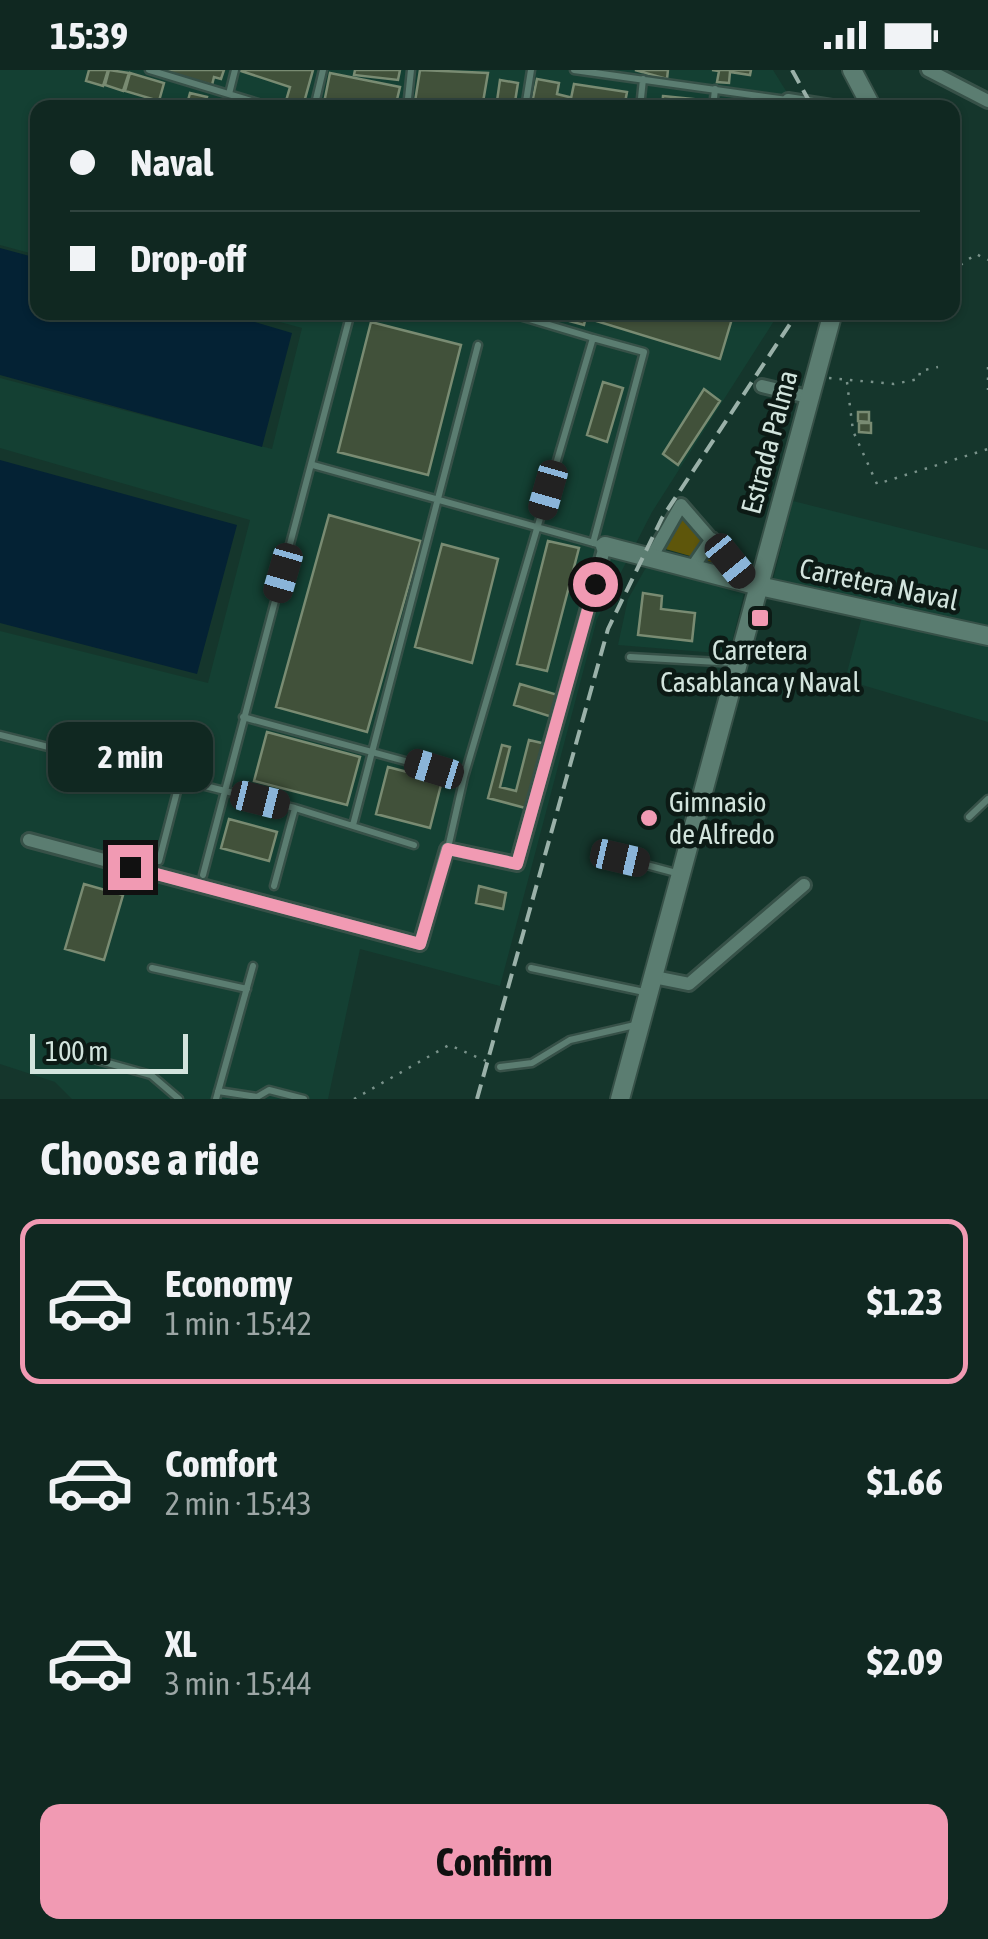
<!DOCTYPE html>
<html lang="en">
<head>
<meta charset="utf-8">
<style>
	body { margin:0; font-family:"Asap Condensed",sans-serif; background:#19302a; color:#f1f3f6; height:100vh; display:flex; flex-direction:column; font-size:38px; white-space:nowrap }
	* { box-sizing:border-box; margin:0 }
	p { font-size:32px; color:#9ca6a5 }
	.icon { flex:none; width:55px; height:55px; fill:none; stroke:currentColor; stroke-width:2; stroke-linecap:round; stroke-linejoin:round }
	.map { position:relative; height:1029px; overflow:hidden }
	.panel { display:flex; flex-direction:column; background:#102821; flex:1 }
	.panel>* { flex:none }
	.guide { position:absolute; left:30px; top:30px; width:930px; height:220px; border-radius:20px; box-shadow:0 2px 8px #0004,0 0 0 2px #30443f; display:grid; align-content:center; height:220px; padding:0 40px; background:#102821 }
	.scale { position:absolute; left:30px; bottom:25px; width:158px; box-sizing:border-box; padding-left:10px; border:5px solid #d2e4dd; border-top:0; font-size:28px; line-height:35px; white-space:nowrap; color:#d2e4dd; -webkit-text-stroke:8px #0c1a15; paint-order:stroke }
	.end { position:absolute; width:45px; height:45px; margin:-22px; border:12px solid #f19ab3; background:#111; box-shadow:0 0 0 5px #111 }
	.from { border-radius:50% }
	.bubble { position:absolute; height:70px; border-radius:20px; background:#102821; box-shadow:0 2px 8px #0004,0 0 0 2px #30443f; font-size:32px; font-weight:700; line-height:70px; text-align:center }
	.car { position:absolute; width:30px; height:60px; margin:-30px -15px; border-radius:12px; box-shadow:0 0 8px 2px #0007; background:linear-gradient(#222 24%,#8ab4d8 0 40%,#222 0 76%,#8ab4d8 0 86%,#222 0) }
	.guide b { display:flex; align-items:center; gap:35px; height:95px; font-size:38px }
	.guide b+b { border-top:2px solid #30443f }
	.guide i { width:25px; height:25px; background:#f1f3f6 }
	ul { padding:0; list-style:none }
	li { display:flex; align-items:center; gap:30px; height:165px; margin:0 20px 15px; padding:0 20px; border:5px solid transparent; border-radius:20px }
	li div { flex:1 }
	li b { display:block; font-size:38px }
	li em { font-style:normal; font-weight:700 }
	li.active { border-color:#f19ab3 }
	li>.icon { width:90px; height:90px; stroke-width:1.5 }
	h2 { padding:0 40px; font-size:45px; line-height:120px }
	.primary-button { display:flex; gap:20px; margin-top:auto; padding:20px 40px }
	.primary-button a { flex:1; height:115px; border-radius:20px; background:#f19ab3; color:#111; font-size:40px; font-weight:700; line-height:115px; text-align:center }
	.status { display:flex; justify-content:space-between; align-items:center; height:70px; padding:0 50px; background:#102821; direction:ltr }
	.status svg { height:28px; fill:currentColor }
	.map>svg:first-child { display:block }
</style>
</head>
<body>
<div class="status"><b>15:39</b><svg viewBox="0 0 49 12"><path d="M0 12V9h3v3zM5 12V6h3v6zM10 12V3h3v9zM15 12V0h3v12zM26 1h20v11H26zM47 4h2v5h-2z"/></svg></div>
<div class="map">
<svg width="988" height="1029" viewBox="0 0 988 1029">
	<rect width="100%" height="100%" fill="#15362c"/>
	<path fill="#144033" d="M0,0H773L796,37L38,38L37,185L0,175Z
		M247,243H779L652,442L597,549L500,916L360,879L328,1029H72L55,1012L0,994V561L208,613L250,450L0,378V308L272,379L302,258Z
		M793,431L988,480V556L773,510Z
		M648,494L745,519L729,584L618,575L628,529Z
		M863,543L988,573V652L845,610Z"/>
	<path fill="#5e560b" d="M681,446L729,497L662,478Z"/>
	<path fill="#042234" d="M0,178L37,188L38,242L224,243L292,263L262,377L0,305Z
		M0,390L237,455L197,604L0,553Z"/>
	<path fill="#41513a" stroke="#798b72" stroke-width="2.5" d="M89,0H108L103,16L86,11Z
		M109,0L129,3L123,21L105,15Z
		M158,0H224L221,9L214,7L212,15Z
		M238,0H313L303,36L286,31L290,17Z
		M355,0H400L398,10L354,5Z
		M420,0L488,3L482,38H414Z
		M635,0H668L667,9Z
		M712,0H751L750,5L730,2L729,13L717,12L719,1Z
		M130,3L164,13L159,31L125,21Z
		M330,3L400,17L395,38H323Z
		M537,9L559,13L557,24L569,27L567,38H531Z
		M500,10L518,13L514,38H496Z
		M574,14L627,22L624,38H569Z
		M190,23L207,27L204,38H186Z
		M663,26L694,29L693,38H662Z
		M556,242H587L584,255L554,247Z
		M599,242H734L720,289L596,251Z
		M371,252L461,275L428,405L338,382Z
		M603,312L623,318L607,372L587,365Z
		M704,319L720,331L678,395L663,384Z
		M858,342H869V352L858,351Z
		M859,353H871V363L859,362Z
		M329,445L421,471L367,662L276,637Z
		M548,471L579,478L547,601L517,594Z
		M442,474L498,489L472,593L415,577Z
		M643,523L662,526L661,539L695,543L692,571L638,565Z
		M520,614L558,625L552,647L514,635Z
		M267,662L360,687L347,735L254,711Z
		M529,670L546,674L529,739L488,728L502,675L510,677L500,717L516,721Z
		M388,697L442,711L430,758L376,744Z
		M229,749L277,762L269,791L221,778Z
		M84,814L123,825L104,890L65,879Z
		M479,816L506,823L503,839L476,833Z"/>
	<g fill="none" stroke-linecap="round" stroke-linejoin="round">
		<defs>
			<path id="lane" d="M149,0L275,38
				M574,0L787,30
				M229,24L235,0
				M314,38L323,0
				M407,38L411,0
				M525,38L531,0
				M640,38L643,9
				M713,38L715,19
				M593,268L644,282L593,473
				M313,395L601,475
				M630,587L736,593
				M243,647L464,707
				M0,665L225,721L203,805
				M295,738L225,721L350,246
				M969,747L988,729
				M353,755L478,275
				M448,778L464,707L593,268L506,242
				M620,788L680,804
				M159,791L180,710
				M274,816L295,738L414,775
				M152,898L247,919
				M531,898L649,923
				M86,987L151,1005L179,1029
				M500,997L532,993L570,970L635,955
				M218,1021L257,1027L269,1020L304,1029
				M216,1029L253,896"/>
			<path id="street" d="M928,0L988,31
				M788,30L838,38
				M762,316L808,327
				M652,486L681,435L747,511
				M692,498L712,469
				M29,770L420,874L447,779L517,794L605,476
				M654,907L689,914L804,815"/>
			<path id="secondary" d="M852,0L872,38
				M605,476L759,516L988,566
				M620,1029L833,242"/>
		</defs>
		<use href="#lane" stroke="#375148" stroke-width="11"/>
		<use href="#street" stroke="#375148" stroke-width="18"/>
		<use href="#secondary" stroke="#375148" stroke-width="22"/>
		<path stroke="#79928a" stroke-width="2.5" stroke-dasharray="2.5 8" stroke-linecap="butt" d="M952,201L976,184L988,190
			M988,297V320
			M829,308L894,314L919,309L920,301L938,297
			M847,312L853,361L877,414L988,379
			M354,1029L449,975L493,994"/>
		<use href="#lane" stroke="#5b7d71" stroke-width="6"/>
		<use href="#street" stroke="#5b7d71" stroke-width="12"/>
		<use href="#secondary" stroke="#5b7d71" stroke-width="18"/>
		<path stroke="#9ab1a9" stroke-width="4" stroke-dasharray="15 8" stroke-linecap="butt" d="M792,0L813,38
			M477,1029L608,559L662,448L798,242"/>
	</g>
	<g fill="none" stroke-linecap="round" stroke-linejoin="round">
		<path stroke="#f19ab3" stroke-width="12" d="M130,797L420,874L448,779L517,794L595,514"/>
	</g>
	<g fill="#f19ab3" stroke="#0c1a15" stroke-width="4">
		<rect x="750" y="538" width="20" height="20" rx="5"/>
		<circle cx="649" cy="748" r="10"/>
	</g>
	<g text-anchor="middle" stroke-width="9" stroke-linejoin="round" paint-order="stroke">
		<g font-size="28" fill="#d2e4dd" stroke="#0c1a15">
			<text transform="translate(769 372) rotate(-75)" y="10">Estrada Palma</text>
			<text transform="translate(879 514) rotate(12)" y="10">Carretera Naval</text>
		</g>
		<g font-size="28" fill="#d2e4dd" stroke="#0c1a15">
			<text x="760" y="590">Carretera<tspan x="760" dy="32">Casablanca y Naval</tspan></text>
			<text x="669" y="742" text-anchor="start">Gimnasio<tspan x="669" dy="32">de Alfredo</tspan></text>
		</g>
	</g>
</svg>
<div class="scale">100 m</div>
<i class="end from" style="left:595px;top:514px"></i>
<i class="end" style="left:130px;top:797px"></i>
<div class="bubble" style="left:48px;top:652px;width:165px">2 min</div>
<i class="car" style="left:548px;top:420px;rotate:196deg"></i>
<i class="car" style="left:730px;top:491px;rotate:141deg"></i>
<i class="car" style="left:283px;top:503px;rotate:196deg"></i>
<i class="car" style="left:434px;top:699px;rotate:287deg"></i>
<i class="car" style="left:260px;top:730px;rotate:104deg"></i>
<i class="car" style="left:620px;top:788px;rotate:103deg"></i>
<div class="guide">
<b><i class="from"></i>Naval</b>
<b><i></i>Drop-off</b>
</div>
</div>
<section class="panel">
<h2>Choose a ride</h2>
<ul>
<li class="active"><svg class="icon" aria-label="car" viewBox="0 0 24 24"><path d="M5 17H2v-5l4-1 3-4h7l3 4 3 1v5h-3M9 17h6M6 11h13"/><circle cx="7" cy="17" r="2"/><circle cx="17" cy="17" r="2"/></svg><div><b>Economy</b><p>1 min · 15:42</p></div><em>$1.23</em></li>
<li><svg class="icon" aria-label="car" viewBox="0 0 24 24"><path d="M5 17H2v-5l4-1 3-4h7l3 4 3 1v5h-3M9 17h6M6 11h13"/><circle cx="7" cy="17" r="2"/><circle cx="17" cy="17" r="2"/></svg><div><b>Comfort</b><p>2 min · 15:43</p></div><em>$1.66</em></li>
<li><svg class="icon" aria-label="car" viewBox="0 0 24 24"><path d="M5 17H2v-5l4-1 3-4h7l3 4 3 1v5h-3M9 17h6M6 11h13"/><circle cx="7" cy="17" r="2"/><circle cx="17" cy="17" r="2"/></svg><div><b>XL</b><p>3 min · 15:44</p></div><em>$2.09</em></li>
</ul>
<div class="primary-button"><a>Confirm</a></div>
</section>
</body>
</html>
